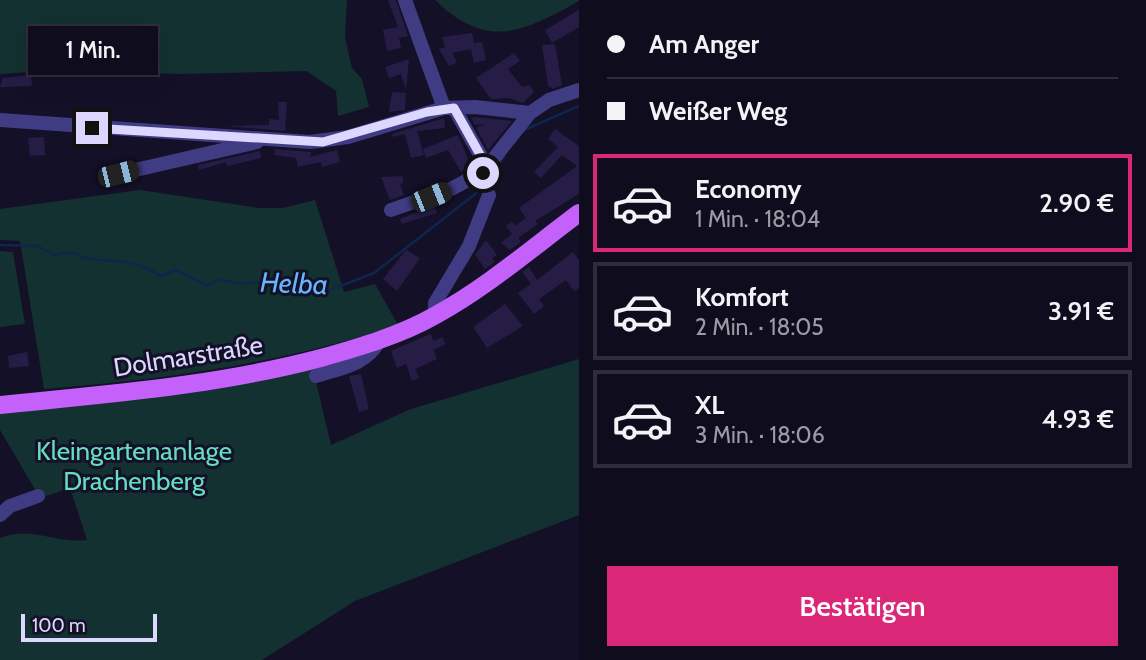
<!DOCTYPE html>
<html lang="de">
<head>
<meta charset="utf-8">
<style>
	body { margin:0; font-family:Cabin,sans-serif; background:#181526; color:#f1f3f6; height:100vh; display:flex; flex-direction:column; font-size:26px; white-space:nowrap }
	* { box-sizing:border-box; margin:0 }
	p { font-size:23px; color:#9b9ba4 }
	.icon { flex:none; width:38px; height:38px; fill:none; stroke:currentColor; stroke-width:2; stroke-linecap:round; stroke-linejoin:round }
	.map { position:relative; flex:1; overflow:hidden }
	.drawer { display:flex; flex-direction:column; background:#0f0c1d; width:567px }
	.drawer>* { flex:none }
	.top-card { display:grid; align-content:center; height:154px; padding:0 28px; background:#0f0c1d }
	.scale { position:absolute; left:21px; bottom:18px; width:136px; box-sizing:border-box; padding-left:7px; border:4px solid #dcd7fe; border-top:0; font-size:19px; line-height:24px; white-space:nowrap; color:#dcd7fe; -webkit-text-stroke:5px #141027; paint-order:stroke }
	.end { position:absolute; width:32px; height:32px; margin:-16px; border:9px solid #dcd7fe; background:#111; box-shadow:0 0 0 4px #111 }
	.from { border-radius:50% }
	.bubble { position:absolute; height:49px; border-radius:0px; background:#0f0c1d; box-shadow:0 7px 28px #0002,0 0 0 2px #2f2c3b; font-size:23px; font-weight:600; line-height:49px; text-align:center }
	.car { position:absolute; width:21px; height:42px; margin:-21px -10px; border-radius:9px; box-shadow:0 0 5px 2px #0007; background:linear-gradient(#222 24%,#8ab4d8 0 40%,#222 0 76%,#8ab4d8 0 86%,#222 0) }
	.top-card b { display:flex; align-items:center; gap:24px; height:66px; font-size:26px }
	.top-card b+b { border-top:2px solid #2f2c3b }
	.top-card i { width:18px; height:18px; background:#f1f3f6 }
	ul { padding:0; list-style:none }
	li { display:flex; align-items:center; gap:21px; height:98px; margin:0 14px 10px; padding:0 14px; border:4px solid #2f2c3b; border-radius:0px }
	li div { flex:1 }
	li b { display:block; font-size:26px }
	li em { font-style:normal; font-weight:600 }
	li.selected { border-color:#db2777 }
	li>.icon { width:63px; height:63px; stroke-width:1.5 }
	.button { display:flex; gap:14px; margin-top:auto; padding:14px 28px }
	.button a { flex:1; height:80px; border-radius:0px; background:#db2777; color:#fff; font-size:28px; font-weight:600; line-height:80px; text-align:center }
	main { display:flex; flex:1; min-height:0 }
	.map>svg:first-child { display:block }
</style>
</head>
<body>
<main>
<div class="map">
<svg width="579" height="660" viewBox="0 0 579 660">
	<rect width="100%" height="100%" fill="#141027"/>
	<path fill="#133130" d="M0,0H347L345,37L352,68L362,79L369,107L338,116L336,91L306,71L180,74L79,71L48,75L47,71L0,74Z
		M435,0H579V1C523,32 488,51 435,0Z
		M140,190L259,208H283L315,200L344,292L375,284L398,325C284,363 163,380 44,389L20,241L0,240V209Z
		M0,251L13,252L25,324L0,327Z
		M579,359V515L355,601L262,660H0V538C31,525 55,544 87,540L70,488L40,498L0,430V412L312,365L331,445L411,409Z"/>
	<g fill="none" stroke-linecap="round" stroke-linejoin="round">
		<path stroke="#10254b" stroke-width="2.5" d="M524,130L579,106
			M0,245L38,246L54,255C80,248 76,259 97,260C122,260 138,262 161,276L175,270L207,285L220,279L238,284L262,282L330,290L374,273L474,195L504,157"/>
	</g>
	<path fill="#261d47" d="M388,0H396L408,36L399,38L401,48L387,51L383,30L398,27Z
		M579,10V27L552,43L545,30Z
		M472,33L474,43L482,42L486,60L474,63L471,49L452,53L457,62L449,66L439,49L445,47L442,37Z
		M555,44L562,85L553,89L548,86L542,45Z
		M514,53L520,61L508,69L522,87L529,85L534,92L523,103L509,98L491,99L476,78Z
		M409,59L406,90L401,74L389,78L385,67Z
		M31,75L32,86L0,87L3,78Z
		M392,92L406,93L405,110L389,112Z
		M278,102H287L285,131L224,126L269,125V119L279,120Z
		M475,117L512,121L488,150L476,128L485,124L475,125L471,118Z
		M444,118L445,128L417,131L424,155L411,158L405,134L393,137L392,134Z
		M555,129L579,146V194L535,221L538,224L518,238L521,242L510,250L501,243L512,234L506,226L512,222L515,226L526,218L519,208L577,166L562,155L541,178L534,172L558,147L548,139Z
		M458,135L471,166L461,172L448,150L426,158L423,149Z
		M44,137L45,155L30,156L28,138Z
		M275,149L311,152L310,157L337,150L340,162L322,167L321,162L298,167L296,158L274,155Z
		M260,151L261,158L227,166L226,162L199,170L198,165Z
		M403,176V183L400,184L404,195L390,200L381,177Z
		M434,205L437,213L402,224L400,219Z
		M486,240L497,255L492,258L495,262L485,269L475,255Z
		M406,250L420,258L397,291L383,279Z
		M573,252L579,260V288L574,291L566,280L539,299L544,306L534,314L518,293L531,284L522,272L529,267L537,280Z
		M505,304L523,326L487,348L473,327Z
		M430,334L434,341L442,337L446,344L433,350L437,359L415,369L419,378L412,381L406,364L397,368L391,351Z
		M27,352L29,366L9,368L8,356Z
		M361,374L369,409L359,412L349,376Z"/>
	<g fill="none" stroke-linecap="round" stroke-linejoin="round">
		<path stroke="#403c84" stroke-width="14" d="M405,0L444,108
			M454,108L488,169
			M0,120L310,142L348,137L444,108L475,107L530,113L549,100L579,90
			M118,174L257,142
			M391,210L451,189L483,172L530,113
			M435,316V303L469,246L489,195
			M316,376C342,368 366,365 380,340
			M0,515L10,506L38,496"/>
		<path stroke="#c461fb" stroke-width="18" d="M0,405C108,394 215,386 321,358C360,347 401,335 436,315C487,287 532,248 579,213"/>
	</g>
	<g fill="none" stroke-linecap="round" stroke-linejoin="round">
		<path stroke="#dcd7fe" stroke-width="9" d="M92,128L323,142L427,112L454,108L488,169L483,173"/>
	</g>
	<g text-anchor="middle" stroke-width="6" stroke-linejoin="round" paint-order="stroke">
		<g font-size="26" fill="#dcd7fe" stroke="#141027">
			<text transform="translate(188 356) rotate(-9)" y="9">Dolmarstraße</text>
		</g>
		<g font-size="26" fill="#64ddc0" stroke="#141027">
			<text x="134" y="460">Kleingartenanlage<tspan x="134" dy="30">Drachenberg</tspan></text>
		</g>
		<g font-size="28" font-style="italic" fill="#68b5fb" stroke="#141027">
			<text transform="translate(294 283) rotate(2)" y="10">Helba</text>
		</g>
	</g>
</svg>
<div class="scale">100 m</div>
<i class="end from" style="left:483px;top:173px"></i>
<i class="end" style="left:92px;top:128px"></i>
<div class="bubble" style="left:28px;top:26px;width:130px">1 Min.</div>
<i class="car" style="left:118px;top:174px;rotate:76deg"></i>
<i class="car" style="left:431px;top:197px;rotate:68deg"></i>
</div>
<section class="drawer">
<div class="top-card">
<b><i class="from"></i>Am Anger</b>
<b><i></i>Weißer Weg</b>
</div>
<ul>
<li class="selected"><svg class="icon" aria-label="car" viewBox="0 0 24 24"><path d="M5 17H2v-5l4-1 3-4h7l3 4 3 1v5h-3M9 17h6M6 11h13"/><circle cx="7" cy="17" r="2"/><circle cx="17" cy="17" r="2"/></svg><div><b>Economy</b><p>1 Min. · 18:04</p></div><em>2.90 €</em></li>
<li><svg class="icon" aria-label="car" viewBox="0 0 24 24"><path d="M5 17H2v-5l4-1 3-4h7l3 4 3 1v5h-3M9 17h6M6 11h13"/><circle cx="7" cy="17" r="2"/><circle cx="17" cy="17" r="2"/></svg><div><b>Komfort</b><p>2 Min. · 18:05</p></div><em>3.91 €</em></li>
<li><svg class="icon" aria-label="car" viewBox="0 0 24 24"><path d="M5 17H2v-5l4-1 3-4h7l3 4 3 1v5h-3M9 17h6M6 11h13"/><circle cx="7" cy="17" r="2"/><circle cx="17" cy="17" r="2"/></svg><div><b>XL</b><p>3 Min. · 18:06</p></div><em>4.93 €</em></li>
</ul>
<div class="button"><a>Bestätigen</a></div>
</section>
</main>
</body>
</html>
